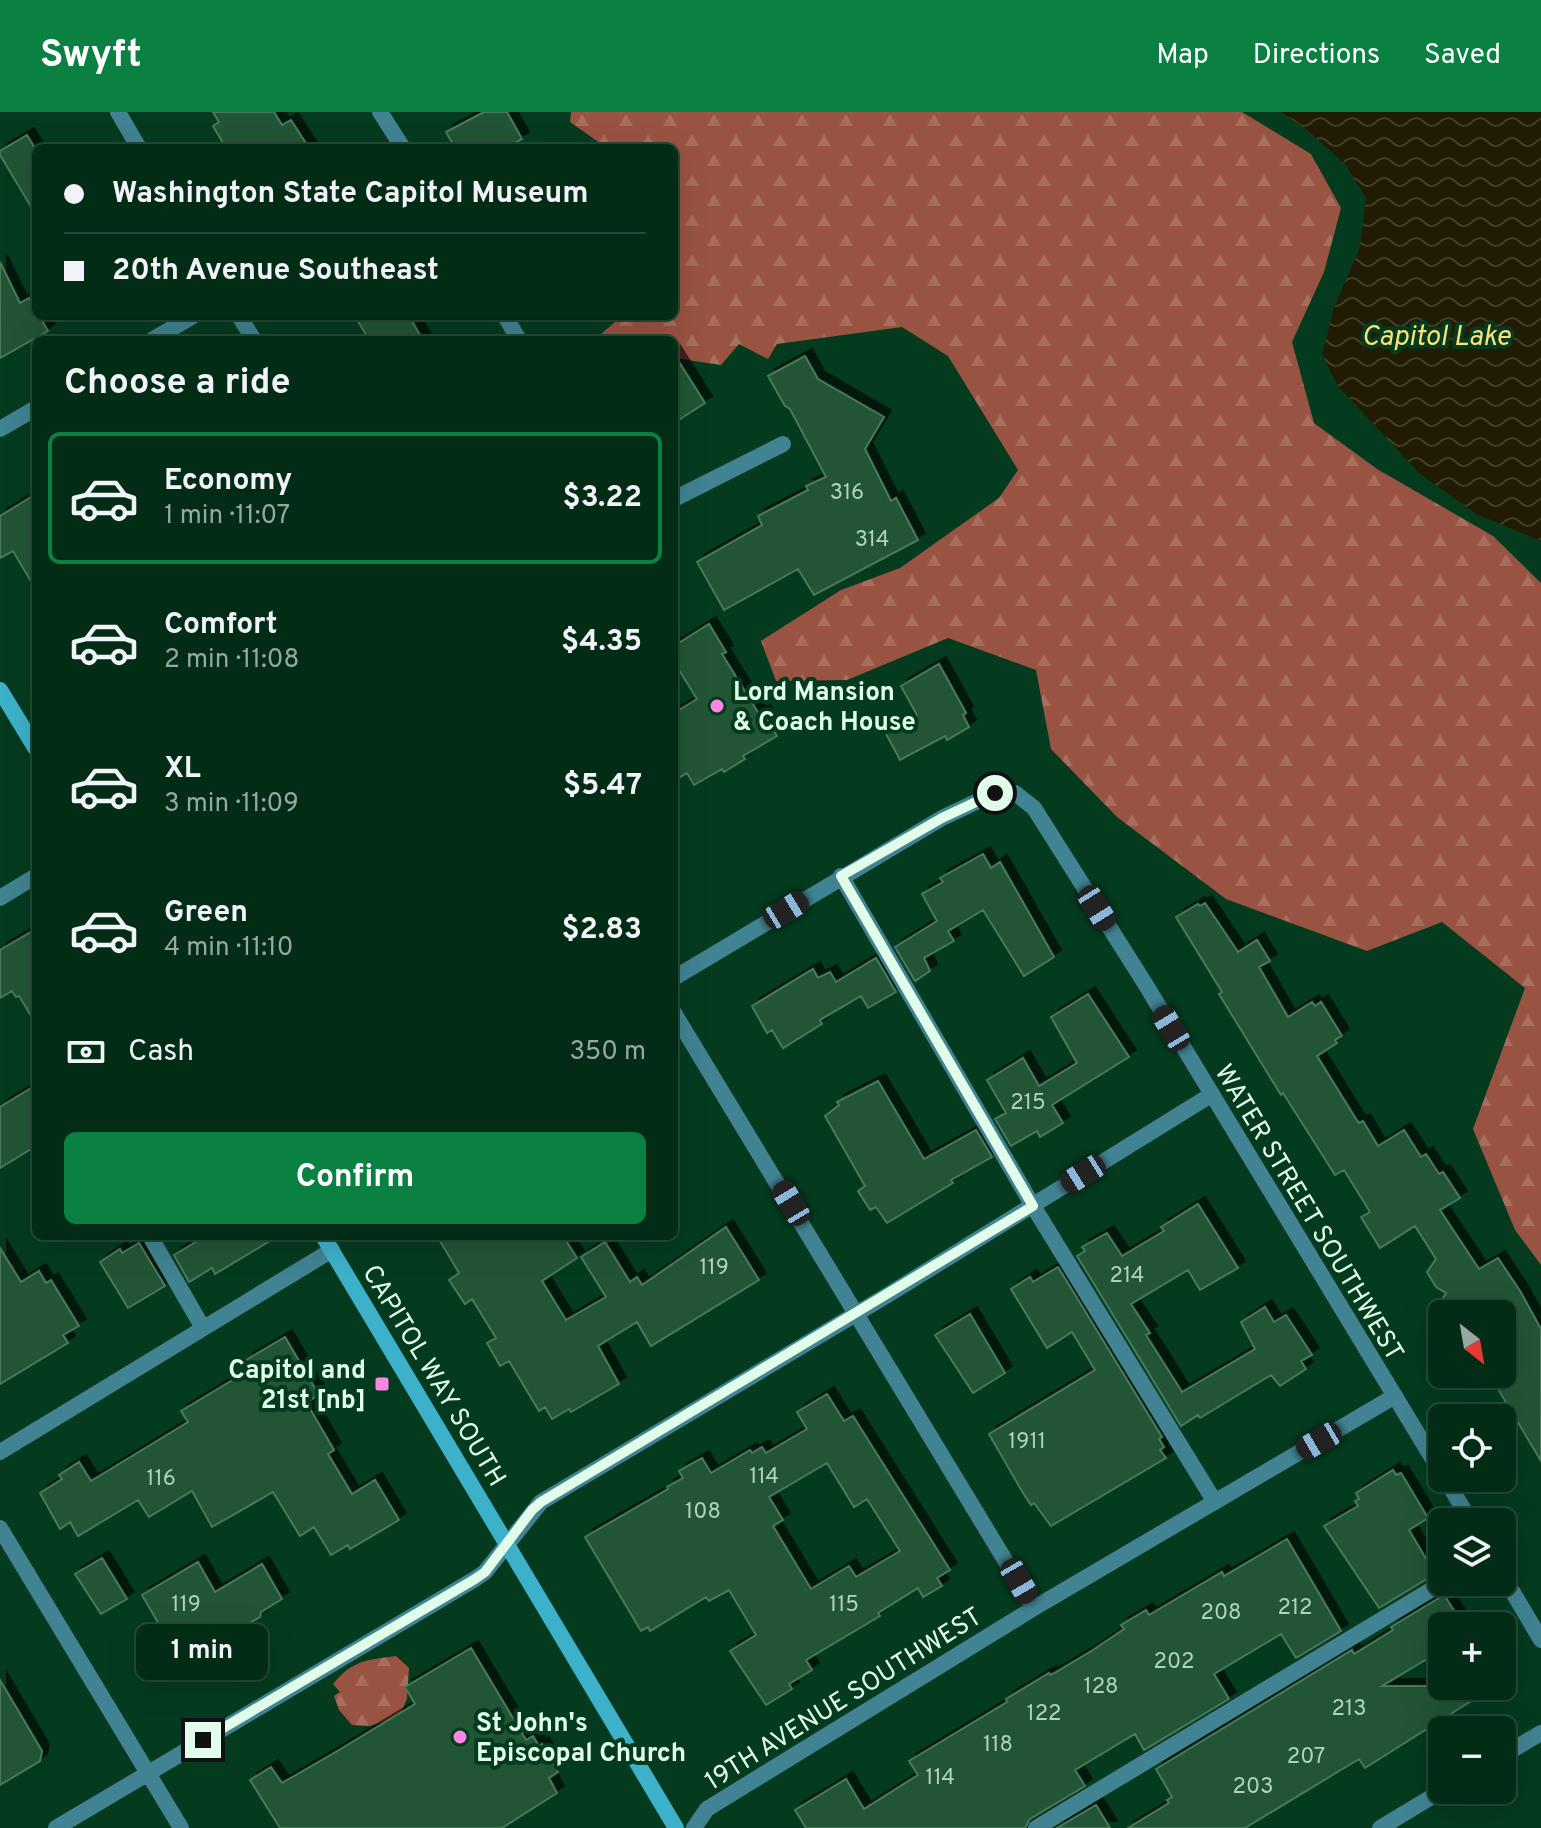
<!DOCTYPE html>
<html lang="en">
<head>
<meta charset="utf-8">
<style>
	body { margin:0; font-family:Overpass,sans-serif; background:#0d3420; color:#f1f3f6; height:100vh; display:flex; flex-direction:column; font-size:30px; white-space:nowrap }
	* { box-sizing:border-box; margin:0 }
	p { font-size:26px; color:#97a7a1 }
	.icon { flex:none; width:44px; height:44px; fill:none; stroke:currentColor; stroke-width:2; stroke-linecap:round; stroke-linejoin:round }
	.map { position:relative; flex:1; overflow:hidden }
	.details { position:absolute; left:32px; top:224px; width:646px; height:904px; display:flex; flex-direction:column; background:#032c17; border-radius:12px; box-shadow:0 8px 32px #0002,0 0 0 2px #244836 }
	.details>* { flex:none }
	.guide { position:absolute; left:32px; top:32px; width:646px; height:176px; border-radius:12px; box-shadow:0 8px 32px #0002,0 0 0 2px #244836; display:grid; align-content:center; height:176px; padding:0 32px; background:#032c17 }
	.needle { width:52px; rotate:149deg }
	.controls { position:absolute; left:1428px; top:1188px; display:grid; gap:16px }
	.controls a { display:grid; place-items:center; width:88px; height:88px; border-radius:12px; background:#032c17; box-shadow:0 8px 32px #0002,0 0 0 2px #244836; font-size:40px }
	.end { position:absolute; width:36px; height:36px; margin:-18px; border:10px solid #e1fce9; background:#111; box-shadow:0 0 0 4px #111 }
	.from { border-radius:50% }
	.bubble { position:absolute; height:56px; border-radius:12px; background:#032c17; box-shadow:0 8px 32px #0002,0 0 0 2px #244836; font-size:26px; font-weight:700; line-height:56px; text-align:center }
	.car { position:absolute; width:24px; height:48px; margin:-24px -12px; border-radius:10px; box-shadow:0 0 6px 2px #0007; background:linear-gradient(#222 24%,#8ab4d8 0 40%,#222 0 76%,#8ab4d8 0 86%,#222 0) }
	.guide b { display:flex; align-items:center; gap:28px; height:76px; font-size:30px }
	.guide b+b { border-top:2px solid #244836 }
	.guide i { width:20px; height:20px; background:#f1f3f6 }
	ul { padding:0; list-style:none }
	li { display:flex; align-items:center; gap:24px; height:132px; margin:0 16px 12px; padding:0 16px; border:4px solid transparent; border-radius:12px }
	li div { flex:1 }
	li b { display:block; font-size:30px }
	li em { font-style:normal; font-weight:700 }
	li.current { border-color:#0b8043 }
	li>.icon { width:72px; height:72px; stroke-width:1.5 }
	h2 { padding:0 32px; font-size:36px; line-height:96px }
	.pay { display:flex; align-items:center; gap:20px; height:88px; padding:0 32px; font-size:30px }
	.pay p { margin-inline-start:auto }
	.action { display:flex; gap:16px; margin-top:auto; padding:16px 32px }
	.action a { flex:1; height:92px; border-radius:12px; background:#0b8043; color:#fff; font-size:32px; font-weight:700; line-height:92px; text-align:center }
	header { display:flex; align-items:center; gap:48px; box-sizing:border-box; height:112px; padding:0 40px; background:#0b8043; color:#fff }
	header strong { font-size:38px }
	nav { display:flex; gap:44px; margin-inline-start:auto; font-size:28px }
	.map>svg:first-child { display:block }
</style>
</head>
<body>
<header>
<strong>Swyft</strong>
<nav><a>Map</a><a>Directions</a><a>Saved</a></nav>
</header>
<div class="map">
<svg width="1541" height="1716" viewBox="0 0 1541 1716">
	<defs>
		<pattern id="forest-firs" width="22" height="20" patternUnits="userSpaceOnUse" patternTransform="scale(2)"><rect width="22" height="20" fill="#995342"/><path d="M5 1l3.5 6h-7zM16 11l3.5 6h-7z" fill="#a76d5d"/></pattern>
		<pattern id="water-waves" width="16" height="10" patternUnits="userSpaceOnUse" patternTransform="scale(2)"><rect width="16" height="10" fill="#211b04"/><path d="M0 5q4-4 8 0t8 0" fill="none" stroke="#413d29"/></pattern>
		<filter id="shadow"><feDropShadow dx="7" dy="-7" stdDeviation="0" flood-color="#0009"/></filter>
	</defs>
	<rect width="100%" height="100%" fill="#043b1f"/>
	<path fill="url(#forest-firs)" d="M571,0H1242L1311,42L1341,96L1324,160L1292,230L1314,311L1377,357L1493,424L1541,471V1153L1515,1118L1473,1017L1525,876L1442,810L1367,839L1226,787L1117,705L1051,637L1036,558L948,526L847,568L776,569L761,529L841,478L900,456L999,386L1018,358L948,244L902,215L777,232L768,247L739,232L721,253L674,246V228H594L622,204H674V36H607L570,10Z
		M396,1544L409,1556L407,1587L399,1605L370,1614L352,1613L339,1598L334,1584L340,1580L333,1572C353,1548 366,1548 396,1544Z"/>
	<path fill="url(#water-waves)" d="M1281,0H1541V429L1476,402L1419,361L1337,273L1322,242L1334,196L1360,135L1366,86L1345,52L1306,17Z"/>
	<path fill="#225436" stroke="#48795a" stroke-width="2" fill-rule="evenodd" filter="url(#shadow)" d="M213,0H274L282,13L291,8L309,36H226L213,14L219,10Z
		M484,0H507L522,27L505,36H455L446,20Z
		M27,23L36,38V103L0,43V39Z
		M0,150L20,191L29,186L36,198V204H39L48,219L0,246Z
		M355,204H409L423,228H369Z
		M674,242L705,291L674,311Z
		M805,244L818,267L884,305L865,337L891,389L896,386L918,428L814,483L798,457L724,498L697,450L762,413L758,404L808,378L806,374L826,365L790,297L785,294L768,264Z
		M36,382V478L13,439L0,446V404Z
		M709,512L726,540L722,542L759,602L763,600L777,624L743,644L745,647L724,660L722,657L694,673L687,661L674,669V601L697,587L674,550V534Z
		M939,552L966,601L963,603L969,615L947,628L945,624L900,648L885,620L917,603L901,574Z
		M983,742L991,756L1000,750L1054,845L1024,864L983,798L948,819L954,829L924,846L930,859L915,869L895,835L937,809L922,782L943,770L940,766Z
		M1205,791L1238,840L1257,828L1270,849L1259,855L1288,905L1312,890L1315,894L1321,890L1342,924L1335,928L1337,931L1317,944L1356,1007L1359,1011L1363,1009L1378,1034L1404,1018L1421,1045L1426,1042L1439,1062L1443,1060L1460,1086L1440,1098L1479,1157L1498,1146L1520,1179L1541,1217V1349L1489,1262H1502V1202H1453L1443,1186L1446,1181L1436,1175L1427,1160L1436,1147L1415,1114L1380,1136L1361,1105L1370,1100L1344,1058L1335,1063L1283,981L1281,983L1219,882L1222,880L1176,805L1198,792L1200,794Z
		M36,817V912L19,884L16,885L12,879L0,886V838Z
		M876,846L896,880L868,896L861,884L820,908L822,912L783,936L772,918L767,921L752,894L813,857L818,866L830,860L836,870Z
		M1088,882L1129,945L1052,993L1063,1011L1040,1025L1037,1019L1011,1034L995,1007L1006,1001L987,968L1023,946L1039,974L1077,951L1051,905Z
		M878,969L924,1047L976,1018L992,1045L951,1068L953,1071L887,1111L876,1095L870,1098L858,1079L865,1074L825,1004L839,993L837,990Z
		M36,973V1034L0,1056V995Z
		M1198,1092L1238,1156L1200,1178L1188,1158L1131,1192L1150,1221L1146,1223L1182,1280L1255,1237L1241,1210L1265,1195L1274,1210L1286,1203L1312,1243L1301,1249L1306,1257L1280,1274L1271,1263L1200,1306L1198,1303L1181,1314L1077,1144L1085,1139L1082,1135L1107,1121L1122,1144L1164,1119L1161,1115Z
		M726,1115L759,1168L651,1234L637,1210L598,1234L619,1272L571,1300L569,1297L552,1307L545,1295L539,1299L509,1249L500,1254L487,1231L496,1226L472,1187L465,1192L449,1168L459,1161L437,1124H563L577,1146L542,1169L566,1208L606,1185L581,1145L605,1130L630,1170L637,1165L642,1173Z
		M206,1124H278L215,1162L212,1156L189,1170L174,1143Z
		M139,1131L165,1174L128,1196L100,1150L120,1137L122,1141Z
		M0,1136L21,1170L39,1159L46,1171L51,1168L79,1214L63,1223L68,1231L0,1272Z
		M1058,1155L1162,1325L1159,1327L1164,1335L1160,1338L1166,1346L1051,1414L1034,1391L1031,1393L1023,1381L989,1322L1095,1258L1072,1220L1047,1236L1011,1177L1030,1165L1033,1170Z
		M970,1202L1005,1261L973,1281L935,1223Z
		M285,1225L319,1283L306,1290L334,1338L328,1342L352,1382L375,1368L399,1408L350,1437L348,1433L331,1443L314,1415L300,1424L273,1380L212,1415L192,1379L149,1405L138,1388L78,1424L70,1410L60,1417L40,1381L62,1367L59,1363L79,1350L91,1369L188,1310L181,1299L251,1257L246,1248Z
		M827,1282L844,1309L853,1304L950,1458L937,1466L942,1474L923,1485L918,1476L878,1501L880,1504L806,1548L812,1558L789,1572L792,1577L766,1593L730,1539L756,1523L729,1478L709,1489L706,1485L650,1519L648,1515L641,1519L585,1425L668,1377L667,1375L683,1366L679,1359L702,1346L711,1361L750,1338L752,1341L762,1335L766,1341L807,1317L797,1300ZM827,1351L854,1395L867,1387L900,1439L856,1465L849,1454L811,1477L773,1414L783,1408L769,1385Z
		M1393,1358L1396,1363L1401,1361L1428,1406L1409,1418L1435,1462L1379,1496L1324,1414L1358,1394L1355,1389L1359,1387L1356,1381Z
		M1287,1427L1341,1519L1296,1546L1281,1522L1214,1562L1229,1587L1144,1638L1135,1622L1075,1658L1085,1674L1030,1707L1025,1716H806L795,1698L846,1667L864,1697L918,1663L909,1649L1007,1590L1006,1587L1049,1561L1051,1563L1093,1538L1124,1517L1121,1513L1146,1498L1149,1503L1222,1460L1224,1464Z
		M102,1446L127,1487L101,1502L75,1462Z
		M198,1450L215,1480L262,1452L282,1487L261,1500L260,1505L226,1524L228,1527L203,1542L201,1538L175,1553L156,1523L163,1519L142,1483Z
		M1444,1483L1464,1514H1442V1538L1382,1574H1495L1365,1656L1359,1647L1245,1716H1128L1169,1691L1167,1688L1172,1685L1156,1657L1352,1538L1354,1542L1393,1518L1391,1515Z
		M471,1536L526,1628L533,1624L539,1634L542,1632L558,1660L549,1666L557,1681L502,1716H280L250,1668L271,1655L282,1671L334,1641L415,1592L405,1575Z
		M0,1568L42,1639L40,1649L0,1673Z
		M1096,1693L1110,1716H1057Z"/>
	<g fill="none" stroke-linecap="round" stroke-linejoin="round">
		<path stroke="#418392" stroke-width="16" d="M841,764L1033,1094L1215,1390
			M155,1124L151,1126L203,1216
			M1036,1716L1444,1470"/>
		<path stroke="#418392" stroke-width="16" d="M118,0L139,36
			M380,0L403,36
			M239,204L254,228
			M505,204L519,228
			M152,228L193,204
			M0,317L36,296
			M674,387L783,332
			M0,786L36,764
			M674,866L942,706L995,681H1015L1034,696L1144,870L1442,1362
			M674,901L1034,1496
			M0,1340L332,1138
			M1445,1366L1471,1410
			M0,1416L181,1716
			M1502,1462L1541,1528
			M1502,1644L1541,1621
			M56,1716L475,1467L485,1460L541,1390L886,1184L1211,983
			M694,1716L707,1697L720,1689L1034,1496L1395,1284
			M1380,1716L1443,1678"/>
		<path stroke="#3db1c9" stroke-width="16" d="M0,578L36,637
			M323,1124L676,1716"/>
	</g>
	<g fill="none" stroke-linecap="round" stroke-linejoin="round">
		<path stroke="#e1fce9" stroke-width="10" d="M203,1628L475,1467L485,1460L532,1398L541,1390L1033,1094L841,764L942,706L995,681"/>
	</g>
	<g fill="#fb86e4" stroke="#043b1f" stroke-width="3">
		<circle cx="717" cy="594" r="8"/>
		<rect x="374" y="1264" width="16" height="16" rx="4"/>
		<circle cx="460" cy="1625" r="8"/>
	</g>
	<g text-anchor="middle" stroke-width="8" stroke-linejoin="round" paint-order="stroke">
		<g font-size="22" fill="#b1d2bc">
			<text x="847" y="387">316</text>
			<text x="872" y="434">314</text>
			<text x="1028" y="997">215</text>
			<text x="714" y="1162">119</text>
			<text x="1127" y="1170">214</text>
			<text x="1027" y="1336">1911</text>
			<text x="764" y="1371">114</text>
			<text x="161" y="1373">116</text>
			<text x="703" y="1406">108</text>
			<text x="186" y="1499">119</text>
			<text x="844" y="1499">115</text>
			<text x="1295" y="1502">212</text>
			<text x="1221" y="1507">208</text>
			<text x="1174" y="1556">202</text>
			<text x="1101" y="1581">128</text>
			<text x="1349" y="1603">213</text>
			<text x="1044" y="1608">122</text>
			<text x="998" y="1639">118</text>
			<text x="1306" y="1651">207</text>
			<text x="940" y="1672">114</text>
			<text x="1253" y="1681">203</text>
		</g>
		<g font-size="26" font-weight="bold" fill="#e1fce9" stroke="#043b1f" text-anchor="start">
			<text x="733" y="588">Lord Mansion<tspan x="733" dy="30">&amp; Coach House</tspan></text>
			<text x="366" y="1266" text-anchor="end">Capitol and<tspan x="366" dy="30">21st [nb]</tspan></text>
			<text x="476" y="1619">St John's<tspan x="476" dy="30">Episcopal Church</tspan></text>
		</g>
		<g font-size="26" fill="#e1fce9" stroke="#043b1f">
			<text transform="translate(1310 1100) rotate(59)" y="9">WATER STREET SOUTHWEST</text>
			<text transform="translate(435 1263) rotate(59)" y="9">CAPITOL WAY SOUTH</text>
			<text transform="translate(843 1586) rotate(-32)" y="9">19TH AVENUE SOUTHWEST</text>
		</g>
		<g font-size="28" font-style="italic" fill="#fce179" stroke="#043b1f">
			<text x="1436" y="233">Capitol Lake</text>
		</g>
	</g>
</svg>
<div class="controls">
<a><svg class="needle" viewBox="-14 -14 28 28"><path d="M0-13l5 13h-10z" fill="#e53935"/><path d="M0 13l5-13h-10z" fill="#97a7a1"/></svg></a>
<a><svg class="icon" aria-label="locate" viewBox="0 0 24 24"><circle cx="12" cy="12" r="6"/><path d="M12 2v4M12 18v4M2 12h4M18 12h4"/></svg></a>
<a><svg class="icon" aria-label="layers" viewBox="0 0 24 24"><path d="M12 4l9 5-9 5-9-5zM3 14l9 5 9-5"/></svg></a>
<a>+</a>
<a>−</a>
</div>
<i class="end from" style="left:995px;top:681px"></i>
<i class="end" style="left:203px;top:1628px"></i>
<div class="bubble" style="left:136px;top:1512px;width:132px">1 min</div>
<i class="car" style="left:1097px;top:796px;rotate:148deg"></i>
<i class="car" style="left:786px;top:798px;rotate:59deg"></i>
<i class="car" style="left:1171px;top:916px;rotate:329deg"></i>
<i class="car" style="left:1083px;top:1062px;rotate:238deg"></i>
<i class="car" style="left:791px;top:1091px;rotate:329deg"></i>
<i class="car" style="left:1319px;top:1329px;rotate:240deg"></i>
<i class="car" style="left:1019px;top:1469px;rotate:150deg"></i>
<div class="guide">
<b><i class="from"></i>Washington State Capitol Museum</b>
<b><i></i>20th Avenue Southeast</b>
</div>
<section class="details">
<h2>Choose a ride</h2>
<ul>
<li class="current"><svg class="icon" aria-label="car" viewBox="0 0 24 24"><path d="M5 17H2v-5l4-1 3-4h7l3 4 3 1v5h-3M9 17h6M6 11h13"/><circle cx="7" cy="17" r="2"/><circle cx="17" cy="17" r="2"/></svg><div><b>Economy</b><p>1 min · 11:07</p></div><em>$3.22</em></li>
<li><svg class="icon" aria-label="car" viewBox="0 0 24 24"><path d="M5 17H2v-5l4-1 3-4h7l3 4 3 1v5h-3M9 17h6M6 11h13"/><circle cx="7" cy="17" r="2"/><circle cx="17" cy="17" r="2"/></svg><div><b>Comfort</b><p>2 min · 11:08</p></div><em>$4.35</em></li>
<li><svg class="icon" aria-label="car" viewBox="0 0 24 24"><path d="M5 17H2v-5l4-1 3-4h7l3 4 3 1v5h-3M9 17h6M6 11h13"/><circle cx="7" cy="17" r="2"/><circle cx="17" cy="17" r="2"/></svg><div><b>XL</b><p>3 min · 11:09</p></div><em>$5.47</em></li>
<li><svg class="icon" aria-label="car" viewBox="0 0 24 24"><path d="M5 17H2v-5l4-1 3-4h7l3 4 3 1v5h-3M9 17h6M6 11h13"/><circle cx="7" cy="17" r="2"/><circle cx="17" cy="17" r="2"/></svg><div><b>Green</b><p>4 min · 11:10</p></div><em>$2.83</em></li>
</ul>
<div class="pay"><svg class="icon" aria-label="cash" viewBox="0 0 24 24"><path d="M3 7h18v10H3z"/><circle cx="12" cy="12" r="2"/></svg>Cash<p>350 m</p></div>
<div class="action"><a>Confirm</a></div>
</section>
</div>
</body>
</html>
